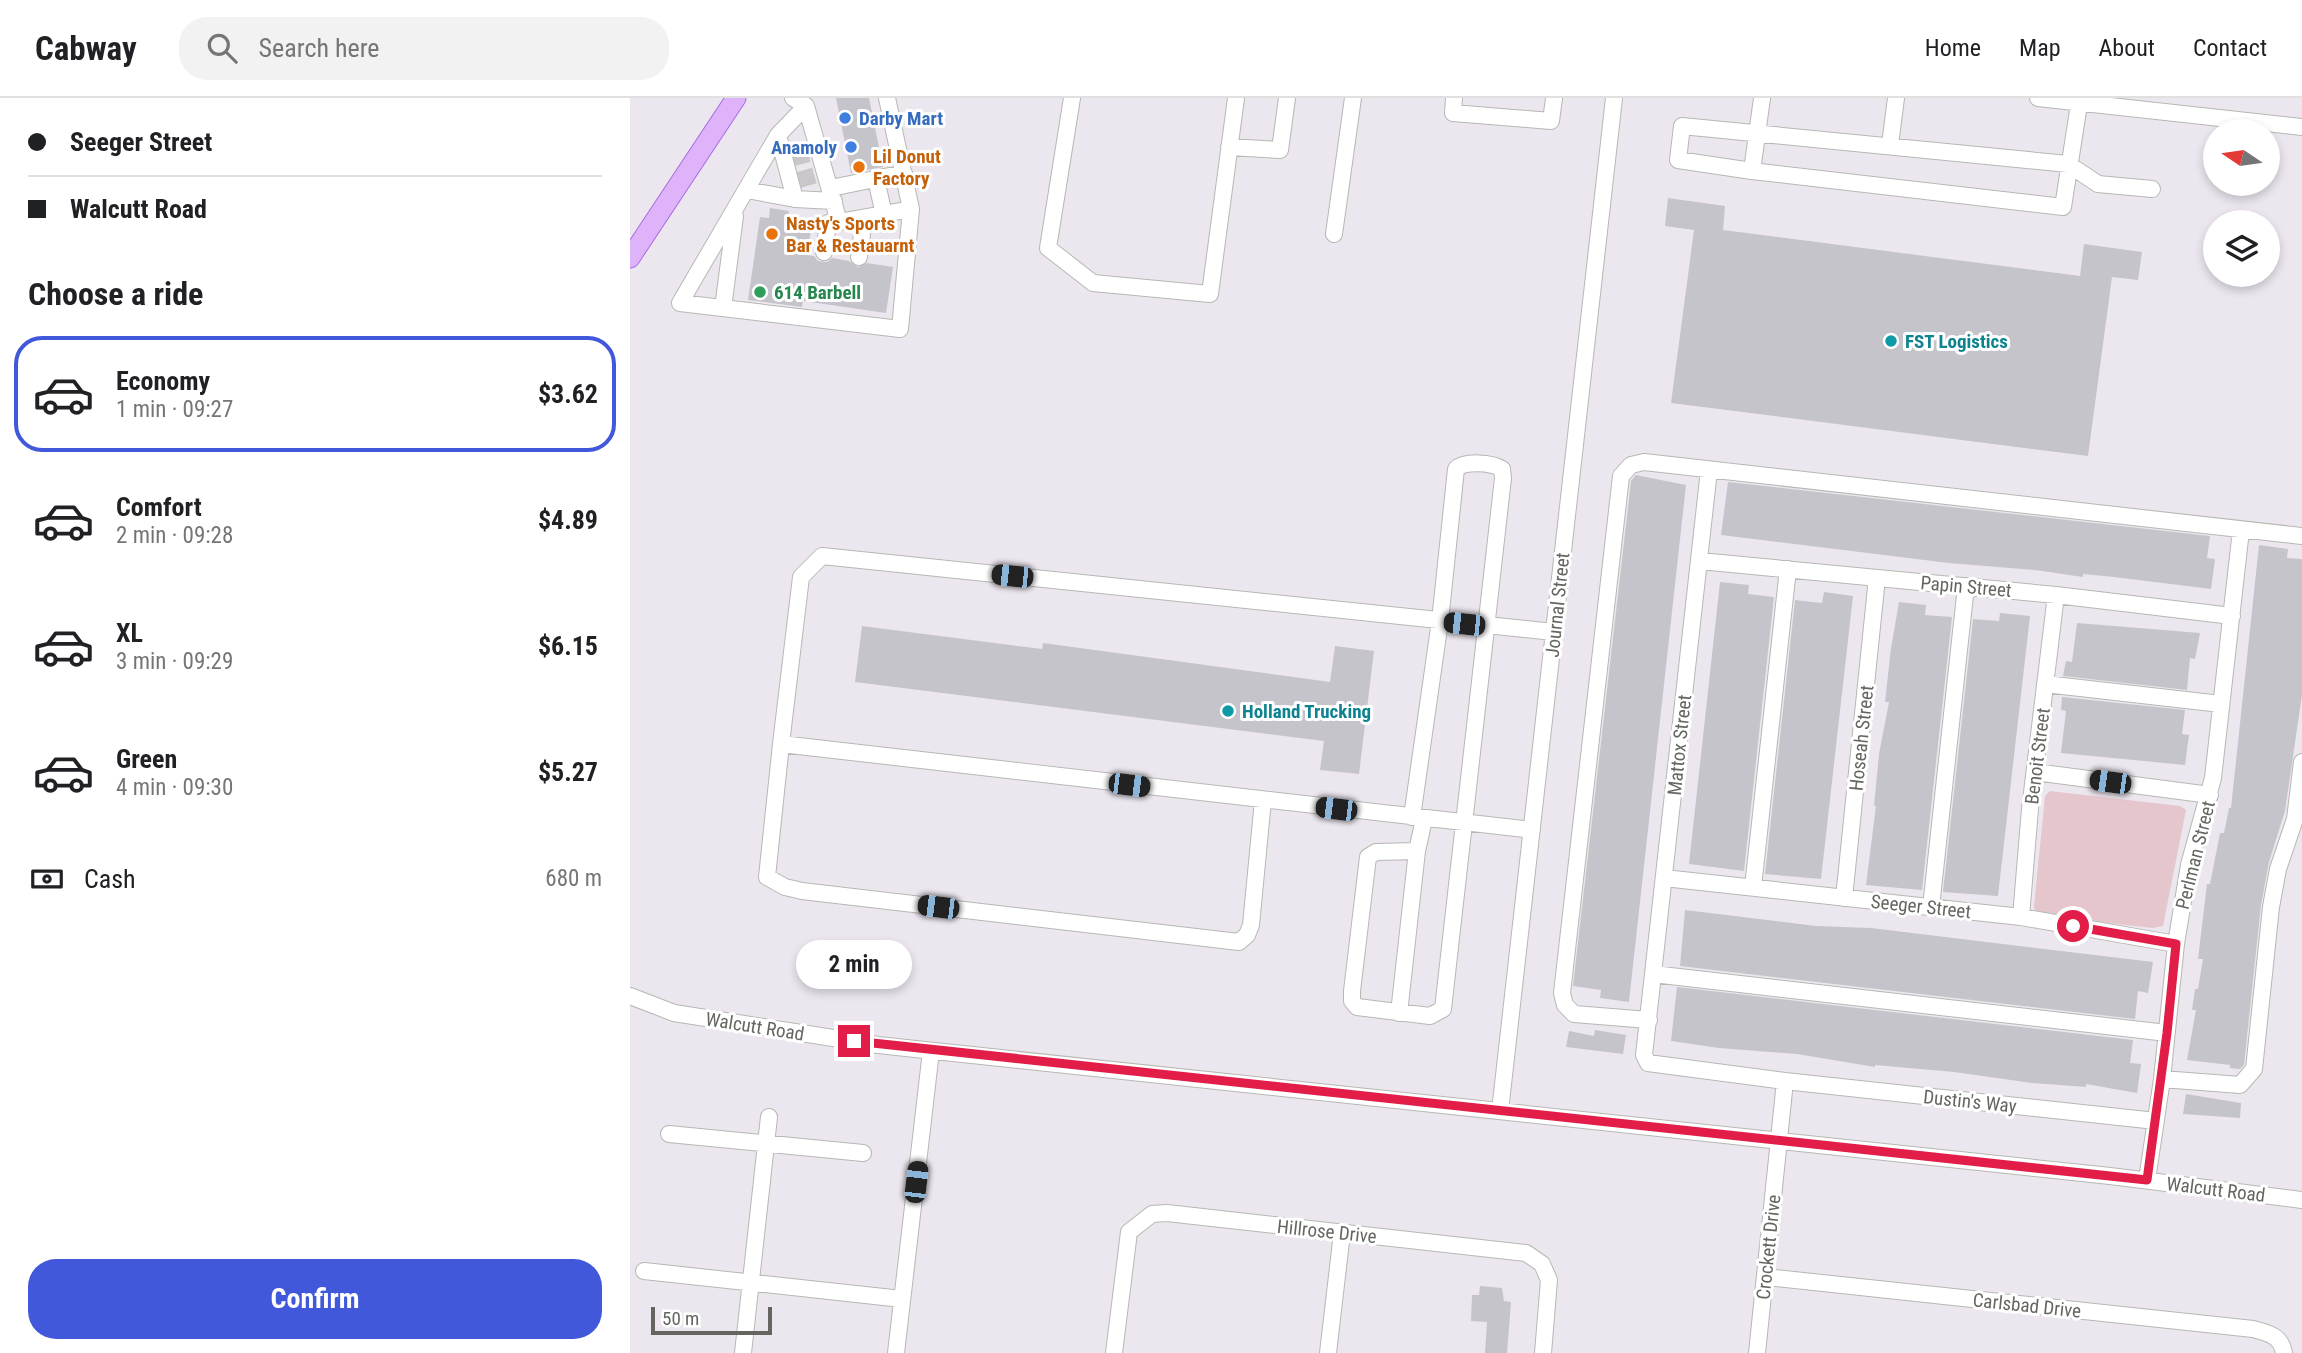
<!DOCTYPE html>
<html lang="en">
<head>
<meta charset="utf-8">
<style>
	body { margin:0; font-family:"Roboto Condensed",sans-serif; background:#f2f2f2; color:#202124; height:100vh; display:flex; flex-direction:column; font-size:26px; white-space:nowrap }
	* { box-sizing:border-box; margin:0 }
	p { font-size:23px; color:#757577 }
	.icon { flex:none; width:38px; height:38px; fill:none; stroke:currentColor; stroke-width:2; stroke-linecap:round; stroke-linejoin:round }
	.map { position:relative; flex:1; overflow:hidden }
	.details { display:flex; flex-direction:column; background:#fff; width:630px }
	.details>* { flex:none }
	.top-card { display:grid; align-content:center; height:154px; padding:0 28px; background:#fff }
	.needle { width:46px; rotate:283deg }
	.fabs { position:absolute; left:1573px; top:21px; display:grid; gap:14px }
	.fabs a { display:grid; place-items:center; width:77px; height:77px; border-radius:50%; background:#fff; box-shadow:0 4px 10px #0003; font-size:35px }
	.scale { position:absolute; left:21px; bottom:18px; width:121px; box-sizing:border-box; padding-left:7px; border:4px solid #64665f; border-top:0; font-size:19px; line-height:24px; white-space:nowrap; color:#64665f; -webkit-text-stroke:5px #fff; paint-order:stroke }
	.end { position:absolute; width:32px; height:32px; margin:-16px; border:9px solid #e11d48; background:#fff; box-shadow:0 0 0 4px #fff }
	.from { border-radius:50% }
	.bubble { position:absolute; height:49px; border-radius:24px; background:#fff; box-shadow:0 4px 10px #0003; font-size:23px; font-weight:700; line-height:49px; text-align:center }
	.car { position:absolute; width:21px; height:42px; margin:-21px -10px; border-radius:9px; box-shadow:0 0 5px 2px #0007; background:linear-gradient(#222 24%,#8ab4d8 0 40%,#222 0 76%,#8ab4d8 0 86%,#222 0) }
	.top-card b { display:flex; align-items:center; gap:24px; height:66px; font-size:26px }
	.top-card b+b { border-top:2px solid #e0e0e0 }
	.top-card i { width:18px; height:18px; background:#202124 }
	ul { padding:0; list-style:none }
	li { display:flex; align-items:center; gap:21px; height:116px; margin:0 14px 10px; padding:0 14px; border:4px solid transparent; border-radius:28px }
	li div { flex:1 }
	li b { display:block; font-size:26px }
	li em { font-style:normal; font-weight:700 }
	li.active { border-color:#4258db }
	li>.icon { width:63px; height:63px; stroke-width:1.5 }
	h2 { padding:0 28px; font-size:32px; line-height:84px }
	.pay { display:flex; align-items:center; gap:18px; height:77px; padding:0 28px; font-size:26px }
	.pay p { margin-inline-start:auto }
	.cta { display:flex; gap:14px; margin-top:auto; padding:14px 28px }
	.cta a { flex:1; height:80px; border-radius:28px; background:#4258db; color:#fff; font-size:28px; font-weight:700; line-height:80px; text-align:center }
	header { display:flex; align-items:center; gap:42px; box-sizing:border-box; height:98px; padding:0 35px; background:#fff; border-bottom:2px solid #e0e0e0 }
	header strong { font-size:33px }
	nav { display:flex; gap:38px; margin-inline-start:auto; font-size:24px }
	.search { width:490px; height:63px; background:#f2f2f2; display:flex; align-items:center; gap:18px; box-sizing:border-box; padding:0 24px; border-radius:28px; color:#757577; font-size:26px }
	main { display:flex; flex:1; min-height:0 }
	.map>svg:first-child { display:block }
</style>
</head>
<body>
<header>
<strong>Cabway</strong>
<div class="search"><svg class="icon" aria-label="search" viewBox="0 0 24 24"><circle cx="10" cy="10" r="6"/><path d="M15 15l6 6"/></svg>Search here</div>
<nav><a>Home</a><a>Map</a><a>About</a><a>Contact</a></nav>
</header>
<main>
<section class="details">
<div class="top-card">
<b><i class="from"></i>Seeger Street</b>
<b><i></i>Walcutt Road</b>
</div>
<h2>Choose a ride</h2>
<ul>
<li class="active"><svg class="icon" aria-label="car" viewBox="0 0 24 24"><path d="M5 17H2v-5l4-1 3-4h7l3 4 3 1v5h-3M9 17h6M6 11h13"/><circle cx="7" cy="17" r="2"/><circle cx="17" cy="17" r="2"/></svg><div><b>Economy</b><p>1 min · 09:27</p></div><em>$3.62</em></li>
<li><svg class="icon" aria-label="car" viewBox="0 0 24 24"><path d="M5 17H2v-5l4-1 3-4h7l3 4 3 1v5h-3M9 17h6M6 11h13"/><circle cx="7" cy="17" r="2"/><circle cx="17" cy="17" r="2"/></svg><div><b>Comfort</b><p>2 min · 09:28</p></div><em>$4.89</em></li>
<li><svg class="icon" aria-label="car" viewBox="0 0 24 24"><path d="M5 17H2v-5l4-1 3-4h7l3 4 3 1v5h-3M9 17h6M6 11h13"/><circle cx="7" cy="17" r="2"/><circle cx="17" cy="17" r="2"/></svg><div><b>XL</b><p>3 min · 09:29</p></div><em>$6.15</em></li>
<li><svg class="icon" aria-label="car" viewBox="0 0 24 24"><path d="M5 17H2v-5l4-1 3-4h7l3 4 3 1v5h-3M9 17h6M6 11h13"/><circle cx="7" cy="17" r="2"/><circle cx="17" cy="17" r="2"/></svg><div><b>Green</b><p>4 min · 09:30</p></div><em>$5.27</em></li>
</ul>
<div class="pay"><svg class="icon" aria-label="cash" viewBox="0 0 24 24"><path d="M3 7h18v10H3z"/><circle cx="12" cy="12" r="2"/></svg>Cash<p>680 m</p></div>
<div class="cta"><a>Confirm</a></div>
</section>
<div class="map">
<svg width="1672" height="1255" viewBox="0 0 1672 1255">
	<rect width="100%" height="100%" fill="#ece7ef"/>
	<path fill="#e5c6cd" d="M1420,693L1550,708L1556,712L1533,828L1523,830L1412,818L1405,813L1404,808L1415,698Z"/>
	<path fill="#c6c4cb" d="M206,0H239L253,69L221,75Z
		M1038,100L1095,108L1093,132L1450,178L1454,146L1512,154L1508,182L1482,179L1458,358L1041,305L1064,132L1035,128Z
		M140,110L159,113L157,122L182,126L177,157L184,158L188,163L197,164L202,160L219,163L228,169L237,165L263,169L256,215L173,203L172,209L118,202L130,119L139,120Z
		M1006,377L1056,387L999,904L970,900L971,892L943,888L1001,383Z
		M1098,384L1580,438L1577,460L1585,461L1581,491L1484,479L1453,476V479L1405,472L1319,465L1091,437Z
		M1629,447L1658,451L1657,460L1672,461V597L1655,713L1639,764L1631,807L1614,967L1610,971L1600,970V967L1557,962L1566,912H1562L1565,891H1568L1573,861H1568L1577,786H1580L1590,735H1594L1599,710H1601Z
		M1090,484L1119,487L1118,496L1144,499L1114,773L1059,766Z
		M1194,494L1223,498L1191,781L1135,776L1165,502L1192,505Z
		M1269,504L1296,507L1295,517L1322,519L1292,792L1236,787L1246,708H1244L1249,656L1259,604H1255L1261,550Z
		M1370,515L1400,518L1368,798L1313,794L1343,521L1369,523Z
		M1447,525L1570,535L1565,561L1560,560L1557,592L1433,578L1436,563L1442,564Z
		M232,528L412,551L413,545L700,584L705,548L744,553L729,676L690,672L694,643L225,584Z
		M1432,599L1555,612L1552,636L1559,637L1555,667L1431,655L1436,613L1431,612Z
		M1055,812L1186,828L1241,830L1523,864L1518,895L1508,893L1505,921L1050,868Z
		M1047,889L1503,942L1500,965L1511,966L1507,995L1456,986V989L1402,985L1324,974L1245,967V969L1167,956L1089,950L1041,943Z
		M965,932L996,937L993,956L936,949L939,933L964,938Z
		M1556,996L1611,1005L1610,1020L1553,1016Z
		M850,1188L872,1190L874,1203L881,1204L877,1255H855L857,1224L841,1223L842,1197H849Z"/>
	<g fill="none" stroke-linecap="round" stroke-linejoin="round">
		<path stroke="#cac7cb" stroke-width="16" stroke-dasharray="16 8" stroke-linecap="butt" d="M163,60L179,56
			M169,82L186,77"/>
		<defs>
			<path id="minor" d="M163,0L176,8L209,124L281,111L270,231L50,205L148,37L176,8
				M257,0L281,111
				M442,0L418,150L463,185L580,196L606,0
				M824,0L823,15L921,23L924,0
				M1132,0L1122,73L1433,109L1450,0
				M1408,0L1672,29
				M148,37L165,101
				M1260,47L1266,0
				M599,49L650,52L657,0
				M1122,73L1048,62L1052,28L1438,66L1468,86L1522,91
				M201,90L274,75
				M248,90L254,117
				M117,92L165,101L204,103
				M704,136L723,0
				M194,154L198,125L209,124
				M229,159L234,121
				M93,210L105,118
				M1079,372L1014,957L1018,965L1155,983L1526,1023
				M1070,463L1426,497L1602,518
				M1415,586L1591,606
				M151,646L171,479L192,458L924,534
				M1405,674L1580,697
				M633,702L621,827L617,837L609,844L172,793L155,789L137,779L151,646L902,732
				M782,719L810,523L826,371C834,363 861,364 872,371L873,380L813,911L800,918L727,909L722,903V893L738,759L746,754L787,753L794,721
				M1034,780L1391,819L1546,846
				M1123,789L1158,471
				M1214,800L1247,480
				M1301,809L1336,488
				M1391,819L1400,711L1426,497
				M1023,876L1537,935
				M0,898L44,915L248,947L1480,1078L1672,1102
				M769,915L787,753
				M1019,922L944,916L935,907L932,895L991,378L1001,367L1014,364L1672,438
				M1532,981L1610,987L1624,971L1641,809L1648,771L1665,721L1672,664
				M870,1013L984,0
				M39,1036L233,1055
				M1517,1082L1532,981L1546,846L1559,767L1583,680L1611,432
				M14,1173L272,1201
				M1136,1179L1623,1231C1639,1235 1651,1238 1654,1255
				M113,1255L139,1019
				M266,1255L301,953
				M484,1255L499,1134L522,1116L537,1115L896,1155L912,1166L919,1182L913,1255
				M698,1255L712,1135
				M1127,1255L1155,983"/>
			<path id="major" d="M0,160L106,0"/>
		</defs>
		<use href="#minor" stroke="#b6b8b2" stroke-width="18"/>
		<use href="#major" stroke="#a86ae6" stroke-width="21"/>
		<use href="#minor" stroke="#fff" stroke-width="16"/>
		<use href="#major" stroke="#deb3f9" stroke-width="19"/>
	</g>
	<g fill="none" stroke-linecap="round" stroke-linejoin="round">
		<path stroke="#e11d48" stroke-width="9" d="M224,943L1517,1082L1537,935L1546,846L1443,828"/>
	</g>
	<g fill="#3f7fe0" stroke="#fff" stroke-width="2.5">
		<circle cx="215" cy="20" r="7"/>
		<circle cx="221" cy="49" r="7"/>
	</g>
	<g fill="#e8710a" stroke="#fff" stroke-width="2.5">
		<circle cx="229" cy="69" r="7"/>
		<circle cx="142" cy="136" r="7"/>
	</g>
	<circle fill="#2e9e5b" stroke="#fff" stroke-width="2.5" cx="130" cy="194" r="7"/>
	<g fill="#0f9aa8" stroke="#fff" stroke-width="2.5">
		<circle cx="1261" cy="243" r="7"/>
		<circle cx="598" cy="613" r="7"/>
	</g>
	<g text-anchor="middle" stroke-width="6" stroke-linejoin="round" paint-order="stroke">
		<g font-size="19" font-weight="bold" fill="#366cbe" stroke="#fff" text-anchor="start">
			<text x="229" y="27">Darby Mart</text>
			<text x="207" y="56" text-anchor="end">Anamoly</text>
		</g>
		<g font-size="19" font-weight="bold" fill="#c56008" stroke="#fff" text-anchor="start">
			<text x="243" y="65">Lil Donut<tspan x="243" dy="22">Factory</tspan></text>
			<text x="156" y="132">Nasty's Sports<tspan x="156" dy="22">Bar &amp; Restauarnt</tspan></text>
		</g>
		<g font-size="19" font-weight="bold" fill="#27864d" stroke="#fff" text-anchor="start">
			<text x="144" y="201">614 Barbell</text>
		</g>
		<g font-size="19" font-weight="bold" fill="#0d838f" stroke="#fff" text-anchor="start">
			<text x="1275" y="250">FST Logistics</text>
			<text x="612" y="620">Holland Trucking</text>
		</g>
		<g font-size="19" fill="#64665f" stroke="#fff">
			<text transform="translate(1336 488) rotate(5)" y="7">Papin Street</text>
			<text transform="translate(927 507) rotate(-84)" y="7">Journal Street</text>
			<text transform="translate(1231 640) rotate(-84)" y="7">Hoseah Street</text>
			<text transform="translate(1049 647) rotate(-84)" y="7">Mattox Street</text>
			<text transform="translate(1407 658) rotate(-83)" y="7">Benoit Street</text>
			<text transform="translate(1565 757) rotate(-76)" y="7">Perlman Street</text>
			<text transform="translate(1291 808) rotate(6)" y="7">Seeger Street</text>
			<text transform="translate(125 928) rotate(9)" y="7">Walcutt Road</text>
			<text transform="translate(1340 1003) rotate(6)" y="7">Dustin's Way</text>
			<text transform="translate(1586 1091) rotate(7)" y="7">Walcutt Road</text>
			<text transform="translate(697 1133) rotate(6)" y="7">Hillrose Drive</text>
			<text transform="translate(1138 1149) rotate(-84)" y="7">Crockett Drive</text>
			<text transform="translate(1397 1207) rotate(6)" y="7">Carlsbad Drive</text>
		</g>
	</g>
</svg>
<div class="fabs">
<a><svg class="needle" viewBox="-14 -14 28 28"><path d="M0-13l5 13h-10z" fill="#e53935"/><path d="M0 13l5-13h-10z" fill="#757577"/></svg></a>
<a><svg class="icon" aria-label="layers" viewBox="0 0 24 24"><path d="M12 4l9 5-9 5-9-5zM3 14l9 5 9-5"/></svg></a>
</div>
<div class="scale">50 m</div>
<i class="end from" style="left:1443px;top:828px"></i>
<i class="end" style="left:224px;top:943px"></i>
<div class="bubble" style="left:166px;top:842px;width:116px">2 min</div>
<i class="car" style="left:382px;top:478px;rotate:276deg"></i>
<i class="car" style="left:834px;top:526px;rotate:276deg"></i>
<i class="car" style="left:1480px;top:684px;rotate:278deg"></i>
<i class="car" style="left:499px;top:687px;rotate:97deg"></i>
<i class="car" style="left:706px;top:711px;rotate:277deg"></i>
<i class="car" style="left:308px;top:809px;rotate:277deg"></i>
<i class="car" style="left:286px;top:1084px;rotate:7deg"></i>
</div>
</main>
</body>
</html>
